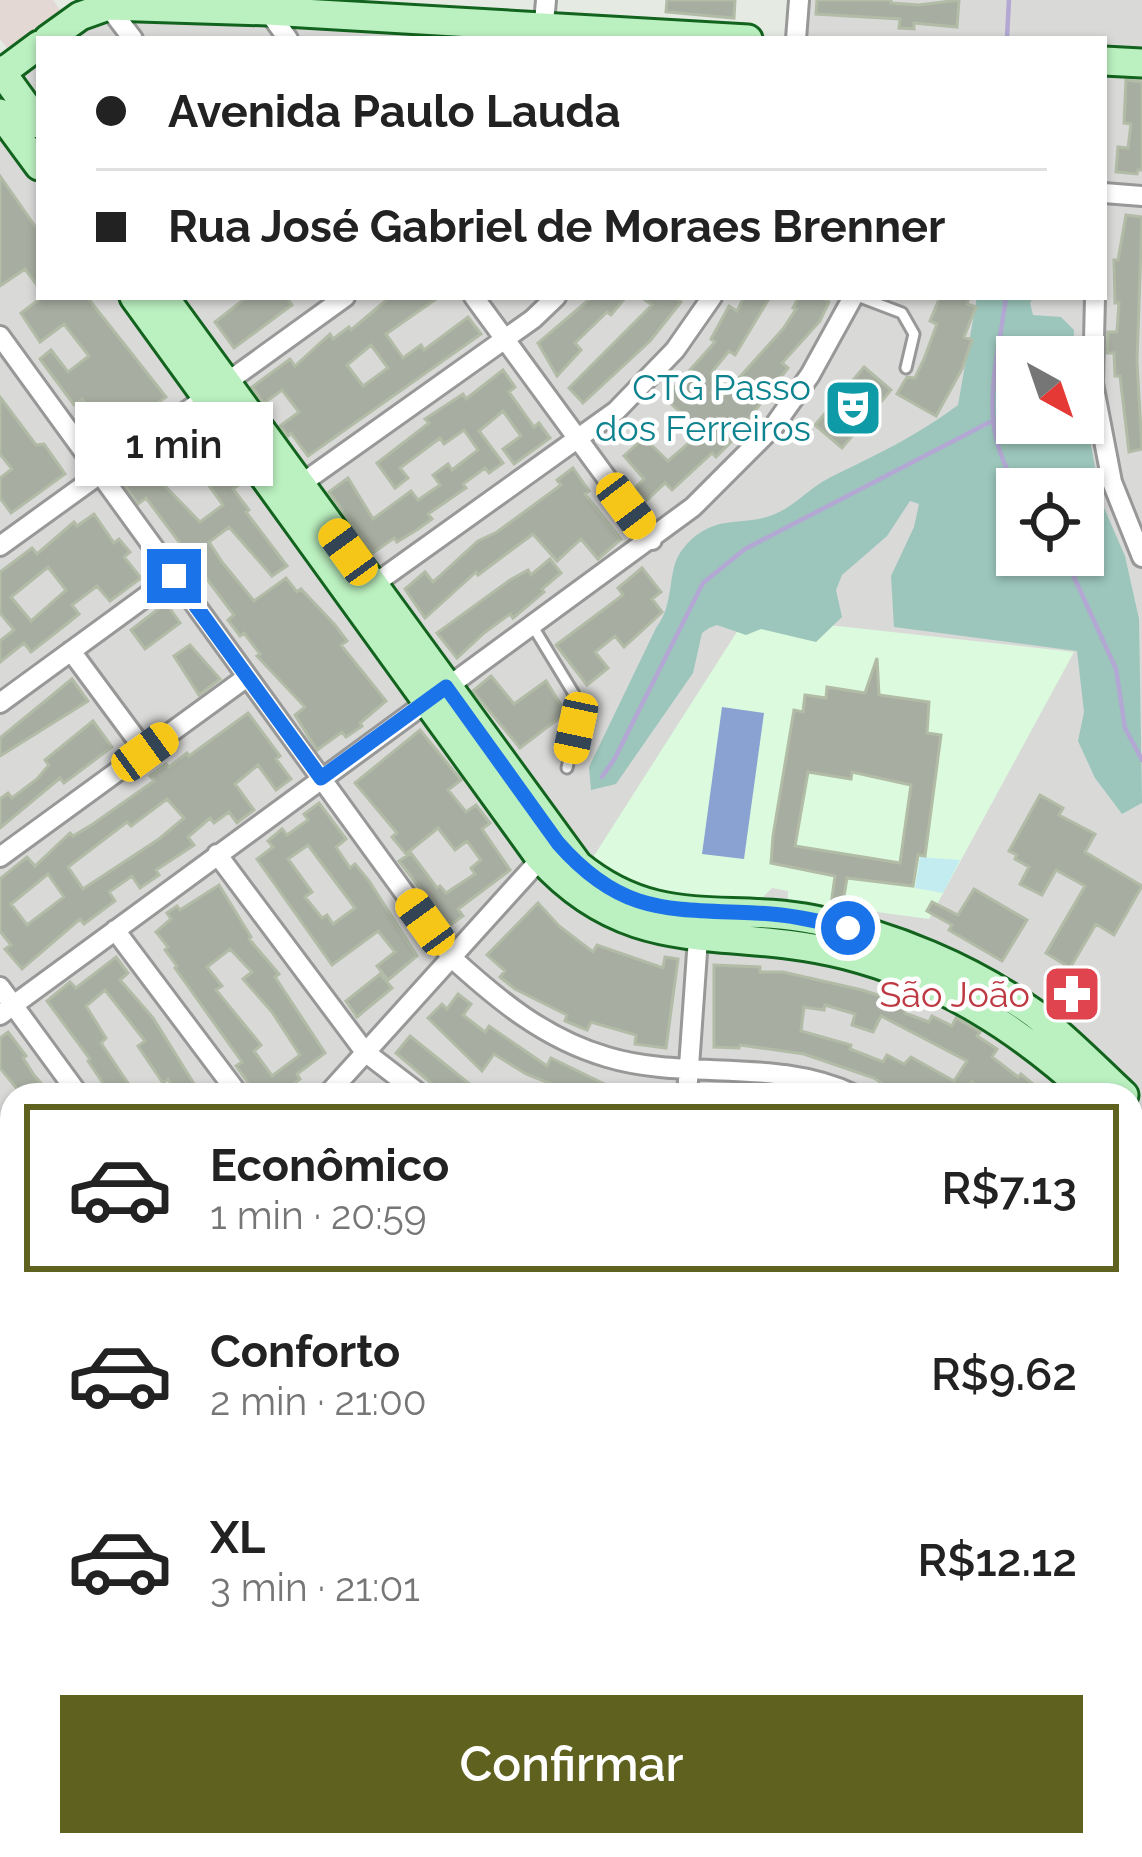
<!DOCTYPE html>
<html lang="pt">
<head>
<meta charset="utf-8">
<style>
	body { margin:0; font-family:Raleway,sans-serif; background:#f6f6f6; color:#222; height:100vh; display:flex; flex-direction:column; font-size:45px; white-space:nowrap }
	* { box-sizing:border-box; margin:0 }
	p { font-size:39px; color:#767676 }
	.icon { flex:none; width:66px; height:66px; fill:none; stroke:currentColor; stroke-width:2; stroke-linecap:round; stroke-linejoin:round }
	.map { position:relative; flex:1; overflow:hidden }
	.sheet { position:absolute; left:0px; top:1083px; width:1143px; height:774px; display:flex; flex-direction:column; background:#fff; border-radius:36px 36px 0 0; box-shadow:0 3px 9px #0004 }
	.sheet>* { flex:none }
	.banner { position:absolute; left:36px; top:36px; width:1071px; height:264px; border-radius:0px; box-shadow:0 3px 9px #0004; display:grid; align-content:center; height:264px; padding:0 60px; background:#fff }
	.needle { width:78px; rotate:140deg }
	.tools { position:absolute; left:996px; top:336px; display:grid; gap:24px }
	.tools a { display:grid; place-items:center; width:108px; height:108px; border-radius:0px; background:#fff; box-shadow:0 3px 9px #0004; font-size:60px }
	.end { position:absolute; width:54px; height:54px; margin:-27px; border:15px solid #1a73e8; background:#fff; box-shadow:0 0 0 6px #fff }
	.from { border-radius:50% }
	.bubble { position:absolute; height:84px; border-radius:0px; background:#fff; box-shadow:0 3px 9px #0004; font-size:39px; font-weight:600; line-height:84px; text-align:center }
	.car { position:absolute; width:36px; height:72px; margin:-36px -18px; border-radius:15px; box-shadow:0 0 9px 3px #0007; background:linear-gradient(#f5c518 24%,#345 0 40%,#f5c518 0 76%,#345 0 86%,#f5c518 0) }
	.banner b { display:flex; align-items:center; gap:42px; height:114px; font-size:45px }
	.banner b+b { border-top:3px solid #e0e0e0 }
	.banner i { width:30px; height:30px; background:#222 }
	ul { padding:21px 0 0; list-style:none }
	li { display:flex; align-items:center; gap:36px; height:168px; margin:0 24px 18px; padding:0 36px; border:6px solid transparent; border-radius:0px }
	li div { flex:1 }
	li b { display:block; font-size:45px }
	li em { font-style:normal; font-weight:600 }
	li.on { border-color:#5f611e }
	li>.icon { width:108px; height:108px; stroke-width:1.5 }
	.cta { display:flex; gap:24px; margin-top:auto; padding:24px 60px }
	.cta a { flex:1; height:138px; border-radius:0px; background:#5f611e; color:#fff; font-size:48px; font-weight:600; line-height:138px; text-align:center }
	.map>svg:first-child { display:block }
</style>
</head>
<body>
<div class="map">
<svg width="1142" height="1857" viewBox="0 0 1142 1857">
	<rect width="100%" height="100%" fill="#e5ebe2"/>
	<path fill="#d9d9d8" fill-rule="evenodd" d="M808,0H1142V1857H0V74L39,45V297H1104V39H799ZM1017,357H1083V423H1017ZM1017,489H1083V555H1017ZM12,1095H1131V1845H12Z
		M80,16L748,39H48Z"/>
	<path fill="#e4d8d5" d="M0,0H53L61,11L10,52L0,39Z"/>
	<path fill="#dcfadd" d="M747,616L1074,652L929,919L788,900V891L772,888L761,899L662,893L619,877L592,859Z"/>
	<path fill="#9cc6bb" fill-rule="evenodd" d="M977,297H1033L1030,303L1033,315L1061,317L1074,330L1073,357H1017V423H1083V404L1102,503L1125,556L1139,619L1142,803L1122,814L1095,778L1078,741L1084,712L1077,651L894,627L891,576L914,527L919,504L910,501L887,536L842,575L836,590L842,617L816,642L761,629L746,635L717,625L709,628L702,633L693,673L616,784L591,790L589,767L656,628C676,602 666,571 682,550C712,511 743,528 775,514C794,506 810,488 829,478C878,454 913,438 958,405ZM1017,489H1083V555H1017Z"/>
	<path fill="#c3ecf1" d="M920,857L960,860L943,893L915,888Z"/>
	<path fill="#89a2d2" d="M722,707L764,713L744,859L702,854Z"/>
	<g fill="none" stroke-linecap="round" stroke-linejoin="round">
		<path stroke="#b3a7d4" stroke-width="4.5" d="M1007,37L1009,0
			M1006,297C997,368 975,426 1019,489
			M1064,555L1116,669L1125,728L1142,760
			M602,777L615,758L703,583L745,549L990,422"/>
	</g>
	<path fill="#a8ada1" stroke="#b1bba6" stroke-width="3" fill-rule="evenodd" d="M667,0H735L734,18L666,12Z
		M817,0H891V3L919,5L959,0L957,27L914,23V29L899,28L900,19L816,14Z
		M1126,80L1142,82V170H1138L1137,174L1116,172L1118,147L1128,148L1131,124L1124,123Z
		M0,176L39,232V288L25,269L0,286Z
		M1126,215L1142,217L1137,362L1142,449L1129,452L1120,376H1115L1114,353H1107L1108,332H1117L1119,303H1115L1114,260H1118Z
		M42,297H87L166,397L111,436L82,399L74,405L40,359L51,350L68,372L89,356L64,324L40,342L21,313Z
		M247,297H286L292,305L234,348L215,322Z
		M390,297H439L386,334L403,358L421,345L424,350L468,317L481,334L308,456L291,433L288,436L280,426L299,412L282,390L264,403L252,387L290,359L295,366L330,334L333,339L349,327L351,330ZM371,345L388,368L363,386L347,365Z
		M592,297H626L611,315L607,312L575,343L581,350L557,376L538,343Z
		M641,297H674L681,302L650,341L583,403L569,388L652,305Z
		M744,297H770L735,355L729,351L711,373L720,380L711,393L720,399L783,329L796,309L793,308L799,297H820L829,302L820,321L782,363L788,368L731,442L716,457L712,453L672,490L665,483L646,501L634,489L644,479L624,456L644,438L668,461L697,436L680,418L683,415L665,398L715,342L711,339L729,306L737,311Z
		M940,297H969L967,304L976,307L964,337L972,340L962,369L936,416L897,394L907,377L915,378L924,359L937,324L930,321Z
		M864,367L891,390L842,448L815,425Z
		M503,370L515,387L509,392L534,427L539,423L550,438L514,464L503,449L521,436L503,411L479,431L503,463L489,473L485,468L463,484L466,488L428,514L432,519L418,529L397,542L394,538L373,553L329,492L348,478L373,519L411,491L418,500L440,485L433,475L448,464L452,470L478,450L464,430L444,444L440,438L400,468L408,478L395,488L377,463L429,423L425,419L463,394L466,399Z
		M0,397L36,445L44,444L65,474L11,513L0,498V478L12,469L0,454Z
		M197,425L240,484L233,489L249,510L246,512L287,566L272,576L229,527L209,542L222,562L254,601L286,578L297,592L301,589L335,625L347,641L341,645L386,701L360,723L362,726L346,737L342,732L317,750L295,715L305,707L257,656L260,654L244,633L240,636L228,620L234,615L146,498L138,504L121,480L157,454L162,461L188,443L183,436ZM194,456L215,484L210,487L223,505L200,522L164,485L175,478L171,472Z
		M573,468L589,491L585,494L621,539L598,559L581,539L557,561L533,534L478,575L476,572L425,618L405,589L425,572L433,582L478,541L497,532L561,485L557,480Z
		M94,514L114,543L119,539L130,552L124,557L141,578L110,601L97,586L72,605L79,614L68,623L31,652L24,643L0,662V641L14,630L0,613V572L32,548L37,554L74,522L77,526ZM48,567L66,590L31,621L11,597Z
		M550,559L561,573L542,589L544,592L513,618L510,614L484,633L457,658L437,633L510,580L528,570L531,575Z
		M642,568L661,592L652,599L662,612L624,647L615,636L595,652L608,668L587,685L556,645L623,595L618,588Z
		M166,603L180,623L145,649L131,630Z
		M190,645L220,679L199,695L174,656Z
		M877,658L879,695L929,702L927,733L941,735L925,856L918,855L913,886L847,878L842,908L831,905L835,876L771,863L773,836L794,710L803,712L805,695L826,698L827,687L865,693ZM808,772L851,779L852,772L911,785L900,863L795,846Z
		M491,676L514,704L546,681L566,713L520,748L473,691Z
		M72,679L88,701L0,756V738Z
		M248,713L280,756L276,759L291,779L276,790L258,765L235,784L254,810L237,823L229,812L214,823L210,818L188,837L194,845L156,870L159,875L140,888L132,876L109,892L115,901L84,924L80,919L22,969L5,949L11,945L0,931V879L27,857L35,866L70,833L73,836L93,824L154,781L150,776L166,764L169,767L187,753L189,756ZM167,799L184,818L159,839L83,889L68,867L127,822L131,826ZM48,874L64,897L27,925L11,904Z
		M93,721L112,747L64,783L60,778L0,828V799L8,793L12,798L37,779L49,765L45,760Z
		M420,730L461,780L448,790L466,812L476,805L490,823L482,829L510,870L458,909L463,916L449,926L399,861L411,853L437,888L440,886L446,893L475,874L471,868L481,860L467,841L455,850L438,828L406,854L392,837L397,833L355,783Z
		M1040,795L1063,808L1059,815L1095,834L1085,852L1142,886L1114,935L1096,924L1070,968L1046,953L1085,886L1056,870L1042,895L1020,884L1029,867L1015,859L1017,855L1009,851Z
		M319,803L346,839L336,847L350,868L355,864L369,881L417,956L388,980L377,966L395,952L378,931L332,965L257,859L273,847L268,841L282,829L287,835L308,820L304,814ZM308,845L355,908L333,924L327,915L322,918L305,897L312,892L288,859Z
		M219,885L251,937L249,939L279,974L275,977L325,1053L297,1074L300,1079L279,1095H259L249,1084L236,1066L242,1062L175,968L177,966L165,950L168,947L156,932L171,919L167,913L177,906L180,910ZM230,949L252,972L243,979L272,1012L300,1055L272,1076L254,1051L261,1045L216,990L222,986L207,967Z
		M974,889L1027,920L1002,961L949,930L952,925L927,911L932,902L958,915Z
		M538,903L559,926L593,952L597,945L663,968L665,957L678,959L666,1048L635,1044L636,1035L591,1022L587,1030L565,1021L567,1015L515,989L500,977L505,971L487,955Z
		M116,957L128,973L120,980L153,1018L201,1095H178L168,1079L163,1083L138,1046L145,1041L105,990L86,1006L106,1038L101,1043L136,1095H111L88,1061L90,1059L47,1001L70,982L76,988Z
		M714,965L760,967V972H783L862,990L884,997L907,1009L905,1013L929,1022L932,1016L952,1026L956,1018L980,1032L977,1036L997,1049L992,1057L1018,1077L1021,1074L1046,1095H989L972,1082L964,1095H900L874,1078L804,1054L740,1045L739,1048L714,1047ZM825,1005L855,1014L852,1025L873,1032L881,1016L967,1061L954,1081L911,1057L904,1064L887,1055L883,1062L850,1049L851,1045L801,1031L804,1007L824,1010Z
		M1067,973L1094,992L1076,1016L1050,997Z
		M380,974L392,988L357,1017L346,1001Z
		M458,994L471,1004L463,1015L485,1032L489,1026L547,1066L551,1058L627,1095H579L526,1074L494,1054L482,1071L428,1018L442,1004L447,1009Z
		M8,1032L26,1056L23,1058L34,1075L51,1095H22L0,1068V1038Z
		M410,1036L472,1086L488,1095H458L440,1084L437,1088L396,1053Z
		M0,1287L12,1304V1397L0,1380Z
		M0,1515L12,1532V1627L0,1611Z
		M461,1845H525L502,1857H470Z
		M745,1845H799L811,1857H785L772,1845L761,1857H735Z
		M923,1845H940L947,1852L954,1845H1022L1011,1857H911Z
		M1085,1845H1128L1140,1857H1075Z"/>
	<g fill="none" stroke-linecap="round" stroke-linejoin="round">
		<defs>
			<path id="lane" d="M860,297L902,313L914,334L906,368
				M532,625L574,694L576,728L567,768"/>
			<path id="street" d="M108,6L133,39
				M268,11L288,39
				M543,34L546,0
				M796,39L799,0
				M1104,193L1142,196
				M474,297L652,540
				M1095,297L1093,383L1112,482L1142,557
				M0,336L451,957C498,1000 545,1039 607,1057C686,1081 776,1057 855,1095
				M294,489L533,319L556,297
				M0,546L345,297
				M366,590L616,411L675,350L712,297
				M71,651L145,751
				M0,703L174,576
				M217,854L365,1052L421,1095
				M0,857L247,677
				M115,930L239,1095
				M0,987L79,1095
				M0,1015L693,507L774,426L810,375L853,297
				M327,1095L545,854
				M687,1095L699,924
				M0,1229L12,1246
				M1131,1316L1142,1326
				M0,1441L12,1429
				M0,1450L12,1468
				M1131,1480L1142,1490
				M1131,1655L1142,1665
				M0,1674L12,1691
				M1131,1761L1142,1749
				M0,1773L12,1764
				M1131,1829L1142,1839
				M274,1845L283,1857
				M621,1845L630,1857
				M99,1857L116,1845
				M312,1857L328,1845
				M704,1857L715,1845
				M876,1857L887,1845
				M1043,1857L1054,1845"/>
			<path id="secondary" d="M48,39L80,16L108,6L268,11L748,39
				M1104,61L1142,63
				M0,70L39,124
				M0,74L39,45
				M0,113L39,166
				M134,297L540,858C634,962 727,924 846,955C943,980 1018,1028 1091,1095
				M164,297L578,865C659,931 724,902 815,920C892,935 971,968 1035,1014C1066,1038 1095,1068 1124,1095
				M1131,1132L1142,1142"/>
		</defs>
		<use href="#lane" stroke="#989898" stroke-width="15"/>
		<use href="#street" stroke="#989898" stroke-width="24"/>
		<use href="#secondary" stroke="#12631d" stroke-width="33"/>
		<use href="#lane" stroke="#fff" stroke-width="9"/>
		<use href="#street" stroke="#fff" stroke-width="18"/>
		<use href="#secondary" stroke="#bbf0c0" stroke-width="27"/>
	</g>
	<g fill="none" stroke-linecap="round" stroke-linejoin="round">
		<path stroke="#1a73e8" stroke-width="15" d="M174,576L321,778L446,687L558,843C621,915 668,909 755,913C787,914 818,921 848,928"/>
	</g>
	<defs>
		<symbol id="theatre-square" viewBox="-11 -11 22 22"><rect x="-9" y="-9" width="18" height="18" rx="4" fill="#0f9aa8" stroke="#fff"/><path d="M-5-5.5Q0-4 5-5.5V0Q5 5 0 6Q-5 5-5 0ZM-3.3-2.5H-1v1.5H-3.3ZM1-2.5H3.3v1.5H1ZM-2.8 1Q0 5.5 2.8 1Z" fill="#fff"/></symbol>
		<symbol id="pharmacy-square" viewBox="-11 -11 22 22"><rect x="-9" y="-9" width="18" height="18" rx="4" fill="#e0444e" stroke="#fff"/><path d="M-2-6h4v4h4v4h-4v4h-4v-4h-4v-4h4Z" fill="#fff"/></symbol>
	</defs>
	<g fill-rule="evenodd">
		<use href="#theatre-square" x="820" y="375" width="66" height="66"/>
		<use href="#pharmacy-square" x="1039" y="961" width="66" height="66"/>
	</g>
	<g text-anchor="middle" stroke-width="9" stroke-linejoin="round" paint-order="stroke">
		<g font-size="36" fill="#0d838f" stroke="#fff" text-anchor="end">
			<text x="811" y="400">CTG Passo<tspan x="811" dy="41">dos Ferreiros</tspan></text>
		</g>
		<g font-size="36" fill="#be3a42" stroke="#fff" text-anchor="end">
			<text x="1030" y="1007">São João</text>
		</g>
	</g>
</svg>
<div class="tools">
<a><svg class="needle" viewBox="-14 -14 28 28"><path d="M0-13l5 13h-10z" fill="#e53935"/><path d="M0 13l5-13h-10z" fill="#767676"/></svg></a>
<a><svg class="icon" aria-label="locate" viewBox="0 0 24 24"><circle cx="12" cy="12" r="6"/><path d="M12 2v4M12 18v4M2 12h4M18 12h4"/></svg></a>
</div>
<i class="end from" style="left:848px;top:928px"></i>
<i class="end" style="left:174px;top:576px"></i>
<div class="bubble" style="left:75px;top:402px;width:198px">1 min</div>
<i class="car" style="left:626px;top:506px;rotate:143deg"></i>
<i class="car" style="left:348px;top:552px;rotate:324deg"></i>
<i class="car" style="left:576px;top:728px;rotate:192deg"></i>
<i class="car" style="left:145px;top:752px;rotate:54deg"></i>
<i class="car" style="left:425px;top:922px;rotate:324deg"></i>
<div class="banner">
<b><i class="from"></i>Avenida Paulo Lauda</b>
<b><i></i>Rua José Gabriel de Moraes Brenner</b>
</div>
<section class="sheet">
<ul>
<li class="on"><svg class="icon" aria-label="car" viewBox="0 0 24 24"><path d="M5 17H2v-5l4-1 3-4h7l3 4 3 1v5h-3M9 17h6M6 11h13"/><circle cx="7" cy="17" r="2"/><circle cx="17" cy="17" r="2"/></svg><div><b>Econômico</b><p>1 min · 20:59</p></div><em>R$7.13</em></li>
<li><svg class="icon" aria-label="car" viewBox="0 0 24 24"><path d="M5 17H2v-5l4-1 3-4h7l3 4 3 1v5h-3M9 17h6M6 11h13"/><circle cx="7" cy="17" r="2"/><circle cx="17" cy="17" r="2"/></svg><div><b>Conforto</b><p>2 min · 21:00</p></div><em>R$9.62</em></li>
<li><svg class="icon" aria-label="car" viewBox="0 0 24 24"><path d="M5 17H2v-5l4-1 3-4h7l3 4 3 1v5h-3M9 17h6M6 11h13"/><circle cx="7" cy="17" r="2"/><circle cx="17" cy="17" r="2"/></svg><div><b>XL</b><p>3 min · 21:01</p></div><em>R$12.12</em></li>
</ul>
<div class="cta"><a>Confirmar</a></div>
</section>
</div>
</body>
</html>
